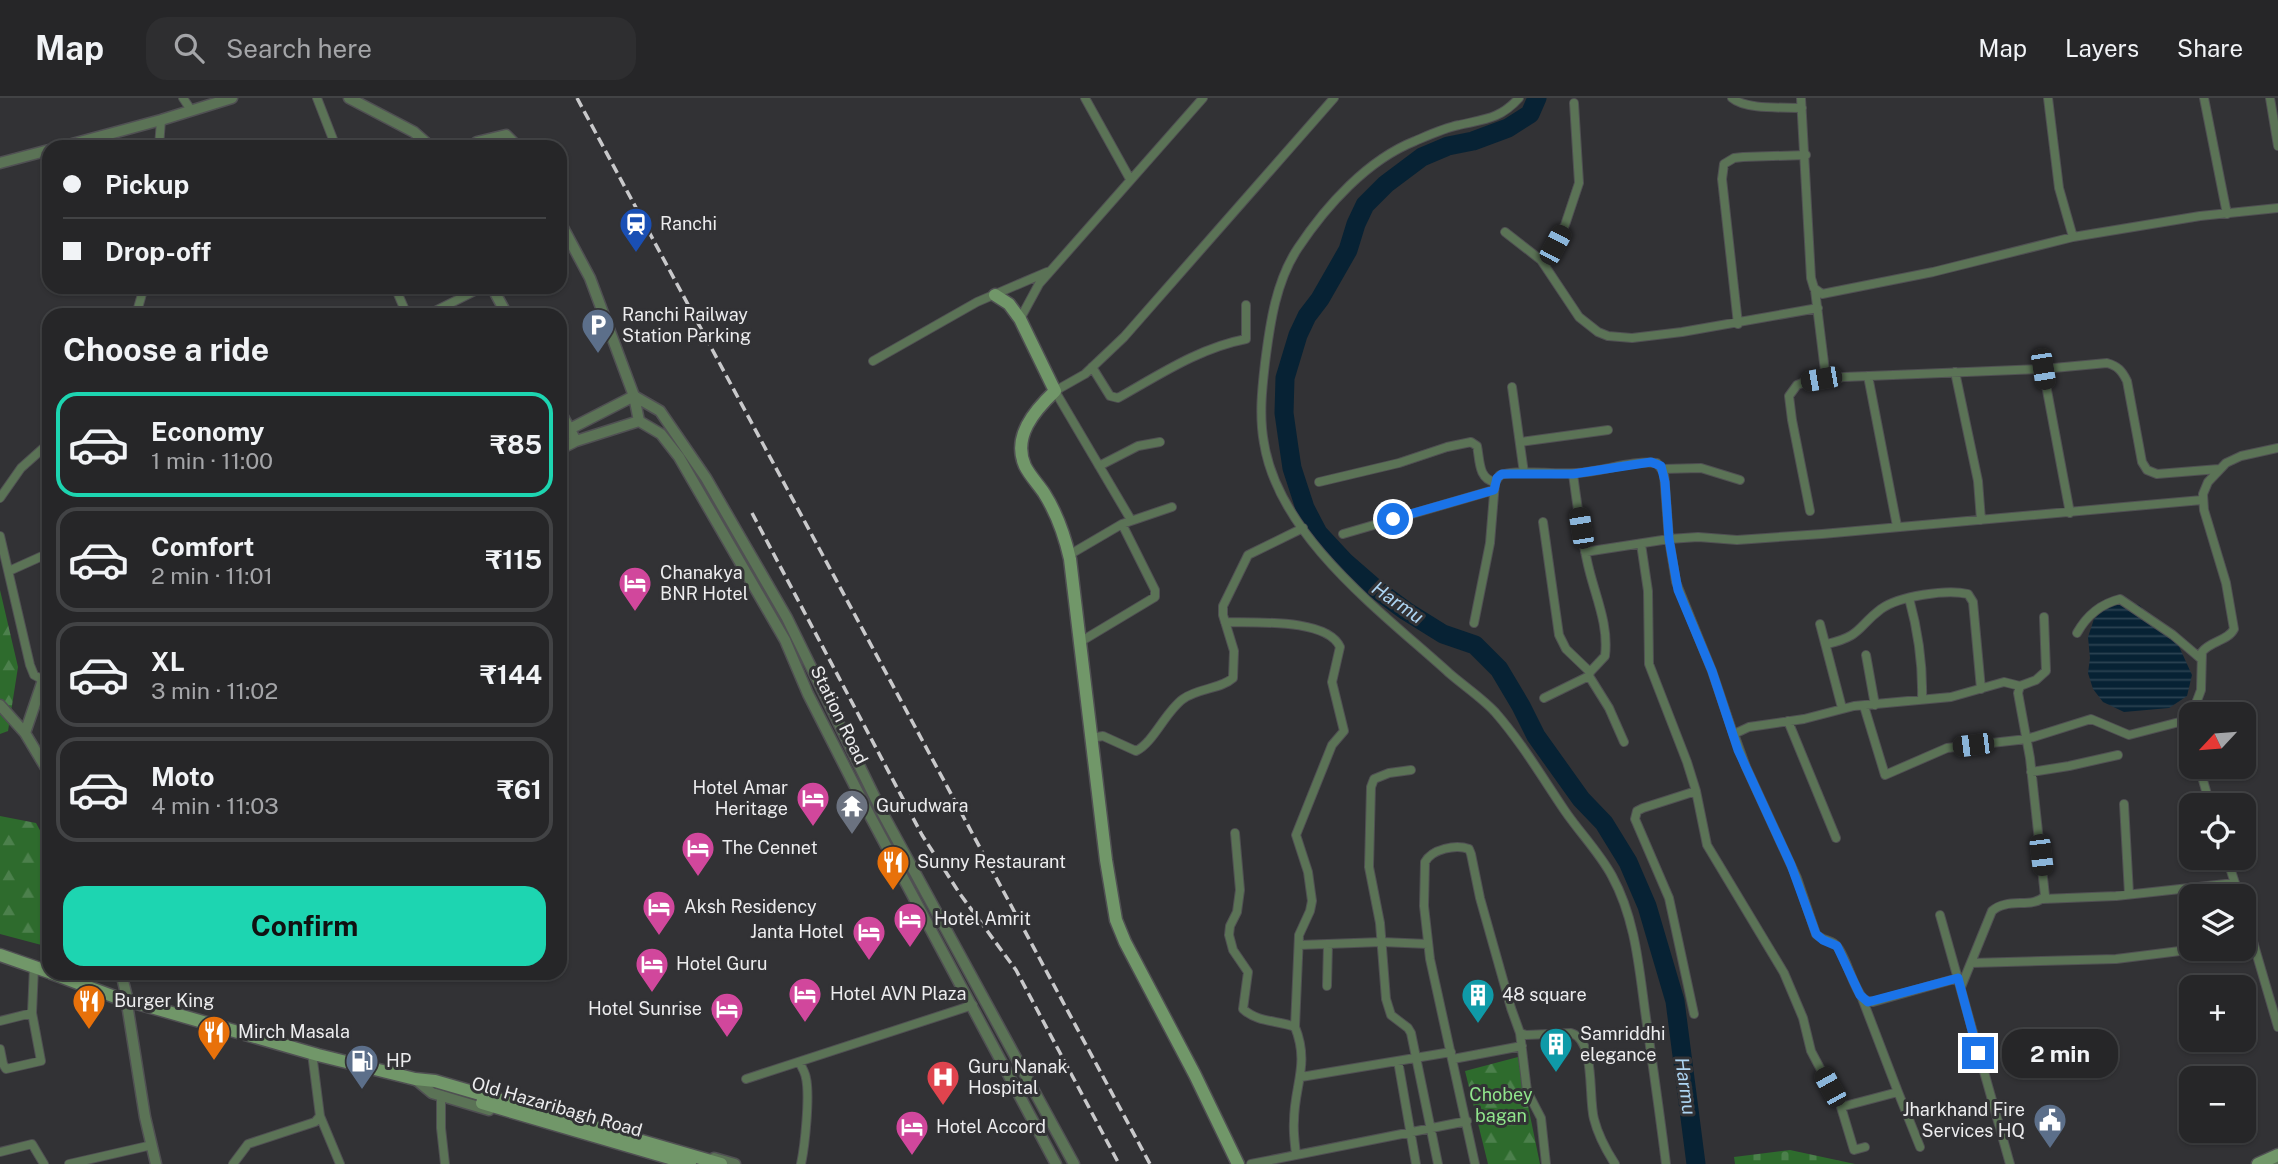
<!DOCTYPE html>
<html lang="en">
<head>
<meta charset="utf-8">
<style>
	body { margin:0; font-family:"Public Sans",sans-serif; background:#2e2e30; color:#f1f3f6; height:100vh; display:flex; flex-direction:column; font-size:26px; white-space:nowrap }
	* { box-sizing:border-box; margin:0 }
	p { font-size:23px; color:#a4a5a8 }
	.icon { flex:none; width:38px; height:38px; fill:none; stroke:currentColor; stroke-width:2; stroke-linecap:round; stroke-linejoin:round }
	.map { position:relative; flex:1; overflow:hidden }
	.details { position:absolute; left:42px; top:210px; width:525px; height:672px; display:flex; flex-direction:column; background:#262628; border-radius:21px; box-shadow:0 2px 5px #0004,0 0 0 2px #424345 }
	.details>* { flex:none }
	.top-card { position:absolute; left:42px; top:42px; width:525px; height:154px; border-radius:21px; box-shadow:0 2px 5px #0004,0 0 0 2px #424345; display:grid; align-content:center; height:154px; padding:0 21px; background:#262628 }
	.needle { width:46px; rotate:244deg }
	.fabs { position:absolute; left:2179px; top:604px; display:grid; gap:14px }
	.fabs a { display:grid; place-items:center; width:77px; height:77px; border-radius:14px; background:#262628; box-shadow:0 2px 5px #0004,0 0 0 2px #424345; font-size:35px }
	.end { position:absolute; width:32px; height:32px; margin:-16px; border:9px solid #1a73e8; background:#fff; box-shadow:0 0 0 4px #fff }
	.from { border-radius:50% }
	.bubble { position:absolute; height:49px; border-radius:21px; background:#262628; box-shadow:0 2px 5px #0004,0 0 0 2px #424345; font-size:23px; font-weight:700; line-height:49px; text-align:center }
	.car { position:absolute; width:21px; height:42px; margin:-21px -10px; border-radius:9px; box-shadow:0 0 5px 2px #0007; background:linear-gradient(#222 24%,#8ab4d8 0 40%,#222 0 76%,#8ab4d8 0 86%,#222 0) }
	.top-card b { display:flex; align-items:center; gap:24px; height:66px; font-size:26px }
	.top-card b+b { border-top:2px solid #424345 }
	.top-card i { width:18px; height:18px; background:#f1f3f6 }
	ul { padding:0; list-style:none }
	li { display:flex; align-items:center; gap:21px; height:105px; margin:0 14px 10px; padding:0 7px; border:4px solid #424345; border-radius:21px }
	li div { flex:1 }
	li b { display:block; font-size:26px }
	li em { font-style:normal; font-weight:700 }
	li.current { border-color:#1dd5b1 }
	li>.icon { width:63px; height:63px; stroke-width:1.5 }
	h2 { padding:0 21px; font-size:32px; line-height:84px }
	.primary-button { display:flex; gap:14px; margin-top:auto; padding:14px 21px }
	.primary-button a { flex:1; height:80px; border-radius:21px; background:#1dd5b1; color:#111; font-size:28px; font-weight:700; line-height:80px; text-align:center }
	header { display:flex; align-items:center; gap:42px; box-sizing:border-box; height:98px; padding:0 35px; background:#262628; border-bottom:2px solid #424345 }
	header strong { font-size:33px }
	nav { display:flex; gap:38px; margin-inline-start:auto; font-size:24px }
	.search { width:490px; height:63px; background:#2e2e30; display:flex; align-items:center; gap:18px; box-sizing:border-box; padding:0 24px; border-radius:21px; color:#a4a5a8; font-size:26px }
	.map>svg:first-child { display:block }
</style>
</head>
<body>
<header>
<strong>Map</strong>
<div class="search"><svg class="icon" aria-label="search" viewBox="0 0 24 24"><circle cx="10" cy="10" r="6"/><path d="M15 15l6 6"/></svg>Search here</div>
<nav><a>Map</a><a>Layers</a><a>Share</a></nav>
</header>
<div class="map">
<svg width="2278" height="1066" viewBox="0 0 2278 1066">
	<defs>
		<pattern id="forest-firs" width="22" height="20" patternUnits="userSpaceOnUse" patternTransform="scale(1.75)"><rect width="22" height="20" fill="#2e6b2d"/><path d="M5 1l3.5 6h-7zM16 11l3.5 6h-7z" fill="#4c804c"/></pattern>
		<pattern id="cemetery-stones" width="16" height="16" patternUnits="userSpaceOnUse" patternTransform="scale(1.75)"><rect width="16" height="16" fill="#2e6b2d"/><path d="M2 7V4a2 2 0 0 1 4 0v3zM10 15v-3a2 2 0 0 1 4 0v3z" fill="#4c804c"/></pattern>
		<pattern id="water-rules" width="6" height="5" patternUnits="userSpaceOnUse" patternTransform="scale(1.75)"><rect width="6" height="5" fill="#072234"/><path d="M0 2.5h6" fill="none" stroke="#2b4252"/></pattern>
	</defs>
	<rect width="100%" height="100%" fill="#323235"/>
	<path fill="url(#forest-firs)" d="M0,492L18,569L8,633L0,636Z
		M0,718L36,725L49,749V849L0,836Z
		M1518,959L1540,1066H1488L1465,973Z"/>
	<path fill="url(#cemetery-stones)" d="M1790,1052L1855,1066H1735L1734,1059Z"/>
	<path fill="url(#water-rules)" d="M2122,503L2139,507L2177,544L2192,577L2187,598L2169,610L2124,614L2103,604L2093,591L2088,575L2090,560L2088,539L2094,521L2109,507Z"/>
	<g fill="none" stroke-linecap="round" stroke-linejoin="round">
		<path stroke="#072234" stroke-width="19" d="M1537,0L1530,16L1508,30L1473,43L1448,48L1422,59L1386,86L1365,107L1356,126L1348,152L1320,201L1307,218L1298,237L1285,280L1284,315L1289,350L1292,370L1305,410L1318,435L1345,464L1376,491L1406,513L1443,536L1475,547L1499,571L1521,608L1536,638L1581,701L1604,725L1628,764L1647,808L1675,903L1696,1066"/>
		<defs>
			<path id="minor" d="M183,0L191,12
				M317,0L336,49
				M1085,0L1130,81
				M1519,0C1500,21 1485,21 1459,27C1444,30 1429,37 1415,43C1367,62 1326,108 1298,150C1276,183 1270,225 1265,265C1262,291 1259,318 1264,345C1279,439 1383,515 1449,575C1464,588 1482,600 1495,614C1522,645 1542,679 1565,713C1580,735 1599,754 1612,778C1636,822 1639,871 1646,920C1653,969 1660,1017 1666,1066
				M1732,0C1746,12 1783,9 1802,10
				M1801,0L1811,180L1814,190L1822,196L1933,174L2073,139L2200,118L2278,110
				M2048,0L2059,90L2073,139
				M2204,0L2227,116
				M2270,0L2278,48
				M159,49L161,22
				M1505,134L1541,162L1579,219L1598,234L1608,238L1632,240L1682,234L1818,210
				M1544,166L1565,127L1579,85L1574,5
				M395,189L407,217
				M1815,192L1826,281
				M136,217L144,189
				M427,217L483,189
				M1020,221L1039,186L1203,0
				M1738,226L1722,81L1724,66L1734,60L1743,59L1806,57
				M873,263L977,204L1047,174
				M1092,269L1110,298L1118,300C1159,277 1199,250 1246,241V207
				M2043,271L2070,415
				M1955,274L1978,383L1981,422
				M1868,278L1897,428
				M1512,289L1524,375
				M1520,344L1608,332
				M1099,368L1138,348L1160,344
				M1663,371L1701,370L1740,382
				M1573,376C1577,406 1581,437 1588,467C1595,498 1609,526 1605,558L1590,574L1589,578L1609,610L1624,644
				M1319,384L1399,365L1447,349L1471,344L1477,348C1480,362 1478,381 1495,384
				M0,400L21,370L49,345
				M1810,413L1792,322L1789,298L1797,287L1805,284L1844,279L2043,271L2107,265C2118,268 2122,273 2127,283L2142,364L2147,372L2157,376L2219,371
				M1131,422L1055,293L1085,276L1124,239L1334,0
				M1543,424L1559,537L1566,551L1590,574
				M1343,436L1494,392
				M0,438L30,567L34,577L43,582
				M1641,446L1648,493L1649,566L1687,664L1696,693L1707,747L1784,875L1803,920L1811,953L1830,989
				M1585,454L1669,441L1698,439L1737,442L1822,436L2202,402
				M1069,457L1122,426
				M9,473L49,455
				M1909,500C1918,533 1923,567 1922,601
				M1225,524C1254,525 1327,520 1340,549L1332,584L1344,633L1332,647L1296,737L1308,774L1312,803L1310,813L1299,837L1295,929
				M1474,525L1490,445L1495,384L1500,377C1524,371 1551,377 1576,375C1603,374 1630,362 1657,365L1664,375L1669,441L1676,484L1712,573L1734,638
				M1820,526L1842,610
				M2077,535C2087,517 2100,506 2120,501L2173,537L2200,560
				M1080,544L1155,499V492L1122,426L1172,409
				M1827,546C1862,538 1857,529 1881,511C1899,498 1947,491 1968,496L1973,504L1981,591
				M1866,557L1875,607
				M1544,600L1589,578
				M1864,608L1885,677L1947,650L2027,641L2091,621L2129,637L2191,621
				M2192,616L2201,592L2202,554C2210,543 2228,543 2234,531L2226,485L2204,412L2203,396L2208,384L2226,365L2241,358L2278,350
				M2191,619V639
				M1788,623L1836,740
				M1091,640L1103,638L1136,653C1154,644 1165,614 1183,601C1198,590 1221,591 1233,580L1234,553L1223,517V508L1248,457L1303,430
				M2199,668L2210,707
				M1411,672L1389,675L1374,681L1371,689L1369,769L1380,825L1386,901L1391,917L1408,930L1411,935L1438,1066
				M2031,674L2069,668L2118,657
				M2124,706L2129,796
				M1235,735L1240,792L1237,814L1230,828L1229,837L1233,852L1248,874L1243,911C1258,925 1278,922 1295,929C1310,966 1294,988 1294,1023C1293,1034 1295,1046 1296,1057
				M2227,760L2239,798
				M2043,801L2116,798L2235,785
				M2244,813L2278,929
				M1940,817L2010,1066
				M1299,847L1382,844L1428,846
				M1971,865L2116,861L2204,850
				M1958,880L1873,904L1864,902C1852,887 1849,867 1839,851C1834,841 1823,844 1816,836L1797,780L1746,669L1734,636L1749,629L1804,621L1854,608L1951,599L2004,584L2020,588
				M1327,888L1328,846
				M1961,889L1992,813C2007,799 2033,811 2045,798L2030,660L2018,595L2020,588L2036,582L2046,573L2044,519
				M1862,900L1898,994L1841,1009L1854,1052L1865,1049
				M1694,916L1669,800L1635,721L1637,713L1643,710L1696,693
				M0,923L32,915L34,869
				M1520,935L1527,993L1541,1020L1546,1066
				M0,951L3,966L6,971L41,963L32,915
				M1453,961L1522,948
				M1398,963L1416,1066
				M799,964C802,969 805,974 806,980C810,998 805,1047 801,1066
				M1301,979L1451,954
				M746,981L973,907
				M1898,994L1920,1049
				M441,997V1030L445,1066
				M320,1018L340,1066
				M0,1054L32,1046L44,1066
				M69,1066L152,1047
				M233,1066L248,1046L315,1024L320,1018L312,955
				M1251,1066L1467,1023
				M1475,1066L1430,861L1424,808L1425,764C1432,751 1456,746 1469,751L1471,756L1480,800L1511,910L1520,935L1526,937L1571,935C1596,942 1588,999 1594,1021C1598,1037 1606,1052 1615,1066"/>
			<path id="tertiary" d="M349,0L414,34L431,49
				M61,49L161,22L232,0
				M470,49L477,44L506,37L518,49
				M0,65L49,52
				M560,124L590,180L634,298L639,323
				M492,189L507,217
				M560,313L576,343L639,323L661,336L679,359L785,542L808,596L868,714L1056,1066
				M560,336L634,298L660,313L706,380L787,520L883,716L1074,1066
				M560,351L576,343
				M0,607L25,635L49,675
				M25,635L43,582L49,578
				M121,875L127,899
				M127,906L145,1019L156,1066
				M415,981L432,995L489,1012
				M714,1060L735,1066
				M2274,1066L2278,1064"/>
			<path id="secondary" d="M995,197L1009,206L1020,221L1055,293C1034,313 1012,339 1025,368C1030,378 1038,386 1044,395C1056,414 1065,439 1070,461L1106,762L1116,822L1125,844L1195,977L1238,1066
				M0,857L49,874
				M51,875L123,902
				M130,903L318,957L415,981L435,983L721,1066
				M482,1005L690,1066
				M2258,1066L2278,1057"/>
		</defs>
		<use href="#minor" stroke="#505053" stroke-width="10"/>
		<use href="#tertiary" stroke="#505053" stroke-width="13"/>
		<use href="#secondary" stroke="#505053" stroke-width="15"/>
		<use href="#minor" stroke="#5b7356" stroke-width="8"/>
		<use href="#tertiary" stroke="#5b7356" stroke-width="10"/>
		<use href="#secondary" stroke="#719769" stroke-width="12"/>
		<path stroke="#c9c9cb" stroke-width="3.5" stroke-dasharray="10 5" stroke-linecap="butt" d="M577,0L1150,1066
			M752,415L922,737L960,796L1016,872L1119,1066"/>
	</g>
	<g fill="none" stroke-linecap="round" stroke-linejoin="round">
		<path stroke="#1a73e8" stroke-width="9" d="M1393,421L1494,392L1497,380L1502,376H1573L1651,364L1661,368L1665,384L1669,441L1678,492L1712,573L1738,652L1791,767L1816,836L1823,842L1837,848L1860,897L1868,904L1958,880L1978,955"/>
	</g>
	<defs>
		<symbol id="station-pin" viewBox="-11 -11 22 30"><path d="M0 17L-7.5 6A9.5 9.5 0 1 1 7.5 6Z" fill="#1a4fb4" stroke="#323235"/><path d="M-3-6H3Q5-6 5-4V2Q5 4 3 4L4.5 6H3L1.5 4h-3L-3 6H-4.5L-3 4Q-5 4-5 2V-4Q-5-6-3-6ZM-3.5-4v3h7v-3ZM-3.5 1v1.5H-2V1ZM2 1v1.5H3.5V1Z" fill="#fff"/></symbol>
		<symbol id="parking-pin" viewBox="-11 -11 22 30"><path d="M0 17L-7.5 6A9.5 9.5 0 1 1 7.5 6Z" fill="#5c6f8a" stroke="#323235"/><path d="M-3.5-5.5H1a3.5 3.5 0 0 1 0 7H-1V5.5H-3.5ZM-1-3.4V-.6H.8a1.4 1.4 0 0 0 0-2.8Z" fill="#fff"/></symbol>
		<symbol id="hotel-pin" viewBox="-11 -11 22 30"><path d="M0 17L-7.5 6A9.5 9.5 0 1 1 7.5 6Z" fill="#d1479c" stroke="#323235"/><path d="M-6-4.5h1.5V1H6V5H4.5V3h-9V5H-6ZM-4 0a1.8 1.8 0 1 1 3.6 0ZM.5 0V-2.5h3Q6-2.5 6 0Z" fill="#fff"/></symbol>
		<symbol id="temple-pin" viewBox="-11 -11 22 30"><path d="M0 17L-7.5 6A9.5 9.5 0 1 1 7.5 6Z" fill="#6b7280" stroke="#323235"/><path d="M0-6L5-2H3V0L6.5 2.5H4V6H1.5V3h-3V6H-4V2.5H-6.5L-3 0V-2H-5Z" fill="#fff"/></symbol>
		<symbol id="restaurant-pin" viewBox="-11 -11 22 30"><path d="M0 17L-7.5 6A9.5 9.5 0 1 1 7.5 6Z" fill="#e8710a" stroke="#323235"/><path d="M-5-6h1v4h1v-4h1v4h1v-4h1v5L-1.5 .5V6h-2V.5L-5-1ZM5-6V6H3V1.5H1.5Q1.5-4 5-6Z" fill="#fff"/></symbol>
		<symbol id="building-pin" viewBox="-11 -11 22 30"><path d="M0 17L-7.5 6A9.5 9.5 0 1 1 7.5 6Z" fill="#0f9aa8" stroke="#323235"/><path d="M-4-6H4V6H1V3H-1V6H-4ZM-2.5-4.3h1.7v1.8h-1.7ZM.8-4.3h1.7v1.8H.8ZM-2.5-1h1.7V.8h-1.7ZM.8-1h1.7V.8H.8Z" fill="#fff"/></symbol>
		<symbol id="fuel-pin" viewBox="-11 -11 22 30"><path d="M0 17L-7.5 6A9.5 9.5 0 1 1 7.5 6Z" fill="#5c6f8a" stroke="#323235"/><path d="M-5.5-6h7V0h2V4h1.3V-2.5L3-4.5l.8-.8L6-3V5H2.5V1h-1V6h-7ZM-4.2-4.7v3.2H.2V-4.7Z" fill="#fff"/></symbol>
		<symbol id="hospital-pin" viewBox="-11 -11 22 30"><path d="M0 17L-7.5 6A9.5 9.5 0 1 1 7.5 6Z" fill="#e0444e" stroke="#323235"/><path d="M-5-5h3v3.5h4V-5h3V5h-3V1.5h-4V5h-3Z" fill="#fff"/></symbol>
		<symbol id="civic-pin" viewBox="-11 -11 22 30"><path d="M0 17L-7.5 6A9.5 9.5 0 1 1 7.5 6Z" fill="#5c6f8a" stroke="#323235"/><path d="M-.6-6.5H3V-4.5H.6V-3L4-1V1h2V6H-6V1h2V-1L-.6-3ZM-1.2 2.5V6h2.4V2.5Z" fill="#fff"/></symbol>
	</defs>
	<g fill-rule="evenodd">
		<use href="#station-pin" x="617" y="107" width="38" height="52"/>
		<use href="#parking-pin" x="579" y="208" width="38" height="52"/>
		<use href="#hotel-pin" x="616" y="466" width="38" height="52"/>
		<use href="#hotel-pin" x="794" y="681" width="38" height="52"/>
		<use href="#temple-pin" x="833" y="689" width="38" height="52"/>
		<use href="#hotel-pin" x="679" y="731" width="38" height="52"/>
		<use href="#restaurant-pin" x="874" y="745" width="38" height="52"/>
		<use href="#hotel-pin" x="640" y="790" width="38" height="52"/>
		<use href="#hotel-pin" x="891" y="802" width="38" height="52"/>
		<use href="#hotel-pin" x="850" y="815" width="38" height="52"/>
		<use href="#hotel-pin" x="633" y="847" width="38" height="52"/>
		<use href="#hotel-pin" x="786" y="877" width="38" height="52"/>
		<use href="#building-pin" x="1459" y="878" width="38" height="52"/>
		<use href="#restaurant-pin" x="70" y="884" width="38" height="52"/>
		<use href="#hotel-pin" x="708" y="892" width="38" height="52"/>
		<use href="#restaurant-pin" x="195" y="915" width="38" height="52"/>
		<use href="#building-pin" x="1537" y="927" width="38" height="52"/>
		<use href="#fuel-pin" x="343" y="944" width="38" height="52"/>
		<use href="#hospital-pin" x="924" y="960" width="38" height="52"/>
		<use href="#civic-pin" x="2031" y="1003" width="38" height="52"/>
		<use href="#hotel-pin" x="893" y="1010" width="38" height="52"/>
	</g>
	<g text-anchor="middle" stroke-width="6" stroke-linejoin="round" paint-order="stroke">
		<g font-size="18" fill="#ececee" stroke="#323235" text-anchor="start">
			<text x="660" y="132">Ranchi</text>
			<text x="622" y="223">Ranchi Railway<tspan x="622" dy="21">Station Parking</tspan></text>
			<text x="660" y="481">Chanakya<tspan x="660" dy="21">BNR Hotel</tspan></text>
			<text x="788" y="696" text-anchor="end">Hotel Amar<tspan x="788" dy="21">Heritage</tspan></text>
			<text x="876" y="714">Gurudwara</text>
			<text x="722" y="756">The Cennet</text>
			<text x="917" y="770">Sunny Restaurant</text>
			<text x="684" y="815">Aksh Residency</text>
			<text x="934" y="827">Hotel Amrit</text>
			<text x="844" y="840" text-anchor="end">Janta Hotel</text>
			<text x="676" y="872">Hotel Guru</text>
			<text x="830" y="902">Hotel AVN Plaza</text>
			<text x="1502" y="903">48 square</text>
			<text x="114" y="909">Burger King</text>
			<text x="702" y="917" text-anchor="end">Hotel Sunrise</text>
			<text x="238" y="940">Mirch Masala</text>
			<text x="1580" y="942">Samriddhi<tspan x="1580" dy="21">elegance</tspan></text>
			<text x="386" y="969">HP</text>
			<text x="968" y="975">Guru Nanak<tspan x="968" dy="21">Hospital</tspan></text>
			<text x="2025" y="1018" text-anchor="end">Jharkhand Fire<tspan x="2025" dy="21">Services HQ</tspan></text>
			<text x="936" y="1035">Hotel Accord</text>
		</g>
		<g font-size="18" fill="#ececee" stroke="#323235">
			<text transform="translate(839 617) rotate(64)" y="6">Station Road</text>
			<text transform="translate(557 1009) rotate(16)" y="6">Old Hazaribagh Road</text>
		</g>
		<g font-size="18" fill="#90e58c" stroke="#323235">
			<text x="1501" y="1003">Chobey<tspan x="1501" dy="21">bagan</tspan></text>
		</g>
		<g font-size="19" font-style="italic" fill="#aed5f3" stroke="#323235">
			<text transform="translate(1398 504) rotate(35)" y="7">Harmu</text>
			<text transform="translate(1686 988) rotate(82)" y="7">Harmu</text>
		</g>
	</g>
</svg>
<div class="fabs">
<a><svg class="needle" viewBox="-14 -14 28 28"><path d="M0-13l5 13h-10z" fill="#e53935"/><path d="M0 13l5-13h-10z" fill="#a4a5a8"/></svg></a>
<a><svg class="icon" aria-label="locate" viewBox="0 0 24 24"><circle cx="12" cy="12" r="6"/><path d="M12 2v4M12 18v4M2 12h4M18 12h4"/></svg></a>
<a><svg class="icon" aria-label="layers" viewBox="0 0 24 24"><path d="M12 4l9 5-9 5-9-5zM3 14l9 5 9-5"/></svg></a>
<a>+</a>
<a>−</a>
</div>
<i class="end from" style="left:1393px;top:421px"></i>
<i class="end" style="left:1978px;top:955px"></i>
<div class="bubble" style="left:2002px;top:931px;width:116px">2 min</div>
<i class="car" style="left:1555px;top:147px;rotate:28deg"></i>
<i class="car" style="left:2043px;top:271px;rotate:171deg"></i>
<i class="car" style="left:1821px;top:281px;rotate:260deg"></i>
<i class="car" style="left:1581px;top:430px;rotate:351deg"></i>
<i class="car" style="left:1973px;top:647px;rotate:263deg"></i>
<i class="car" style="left:2041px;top:757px;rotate:173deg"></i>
<i class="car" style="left:1830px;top:989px;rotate:331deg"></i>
<div class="top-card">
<b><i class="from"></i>Pickup</b>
<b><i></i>Drop-off</b>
</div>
<section class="details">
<h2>Choose a ride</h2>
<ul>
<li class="current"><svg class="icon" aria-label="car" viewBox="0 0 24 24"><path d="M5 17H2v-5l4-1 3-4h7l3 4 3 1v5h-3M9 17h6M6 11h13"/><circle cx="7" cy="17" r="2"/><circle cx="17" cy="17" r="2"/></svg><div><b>Economy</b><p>1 min · 11:00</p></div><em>₹85</em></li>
<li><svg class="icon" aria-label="car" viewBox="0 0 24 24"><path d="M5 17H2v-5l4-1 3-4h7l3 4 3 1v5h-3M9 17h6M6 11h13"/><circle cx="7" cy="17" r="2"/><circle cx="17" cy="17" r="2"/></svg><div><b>Comfort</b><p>2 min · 11:01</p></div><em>₹115</em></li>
<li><svg class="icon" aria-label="car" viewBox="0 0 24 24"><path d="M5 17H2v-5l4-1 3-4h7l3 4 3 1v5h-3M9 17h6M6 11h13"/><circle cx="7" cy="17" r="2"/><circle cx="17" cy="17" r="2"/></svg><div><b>XL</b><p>3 min · 11:02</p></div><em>₹144</em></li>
<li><svg class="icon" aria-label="car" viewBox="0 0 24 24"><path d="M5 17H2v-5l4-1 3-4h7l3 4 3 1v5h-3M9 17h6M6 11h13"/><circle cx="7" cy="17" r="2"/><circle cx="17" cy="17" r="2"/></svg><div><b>Moto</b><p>4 min · 11:03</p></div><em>₹61</em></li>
</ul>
<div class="primary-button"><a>Confirm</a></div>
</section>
</div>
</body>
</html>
